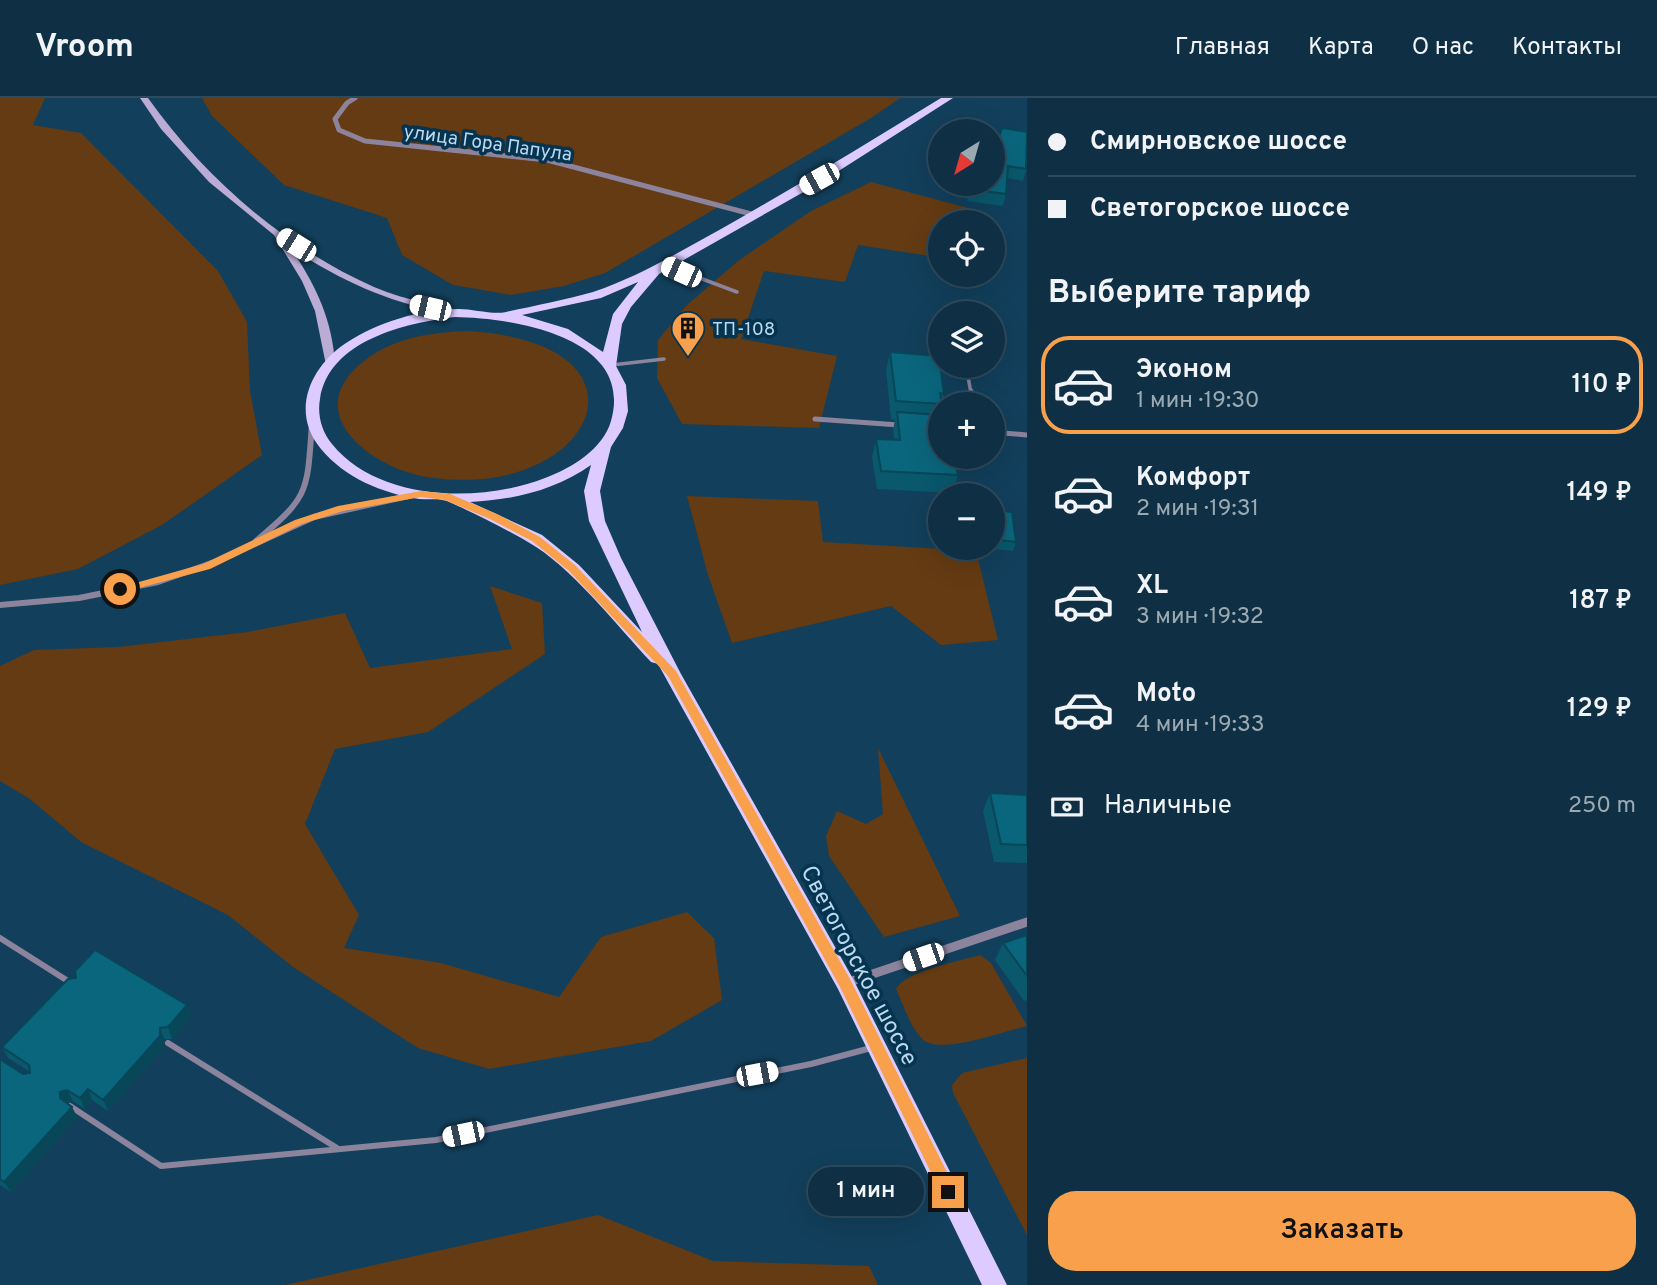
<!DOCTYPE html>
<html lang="ru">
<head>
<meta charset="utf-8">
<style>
	body { margin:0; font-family:Overpass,sans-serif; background:#1c3b4f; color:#f1f3f6; height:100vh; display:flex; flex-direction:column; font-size:26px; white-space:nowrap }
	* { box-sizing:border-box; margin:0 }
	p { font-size:23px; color:#9ba9b2 }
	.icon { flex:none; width:38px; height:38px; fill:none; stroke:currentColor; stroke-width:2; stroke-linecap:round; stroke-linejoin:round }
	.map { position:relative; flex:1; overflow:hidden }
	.side { display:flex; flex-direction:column; background:#0e2f44; width:630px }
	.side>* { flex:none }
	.guide { display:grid; align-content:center; height:154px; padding:0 21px; background:#0e2f44 }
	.needle { width:46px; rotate:217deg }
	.buttons { position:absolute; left:928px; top:21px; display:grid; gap:14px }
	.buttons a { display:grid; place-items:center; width:77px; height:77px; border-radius:50%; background:#0e2f44; box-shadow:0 7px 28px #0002,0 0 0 2px #2e4a5d; font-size:35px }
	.end { position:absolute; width:32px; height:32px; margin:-16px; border:9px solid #f9a04c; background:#111; box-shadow:0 0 0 4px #111 }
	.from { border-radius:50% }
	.bubble { position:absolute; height:49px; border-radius:24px; background:#0e2f44; box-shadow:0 7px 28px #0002,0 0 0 2px #2e4a5d; font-size:23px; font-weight:600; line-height:49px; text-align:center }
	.car { position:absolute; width:21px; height:42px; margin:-21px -10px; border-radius:9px; box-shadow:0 0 5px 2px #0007; background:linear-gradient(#fff 24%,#345 0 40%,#fff 0 76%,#345 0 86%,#fff 0) }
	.guide b { display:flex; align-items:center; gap:24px; height:66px; font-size:26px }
	.guide b+b { border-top:2px solid #2e4a5d }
	.guide i { width:18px; height:18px; background:#f1f3f6 }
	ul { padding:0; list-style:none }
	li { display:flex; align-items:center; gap:21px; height:98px; margin:0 14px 10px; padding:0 7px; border:4px solid transparent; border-radius:28px }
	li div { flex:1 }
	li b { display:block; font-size:26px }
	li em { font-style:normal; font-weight:600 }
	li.on { border-color:#f9a04c }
	li>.icon { width:63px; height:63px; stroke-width:1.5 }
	h2 { padding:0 21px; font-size:32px; line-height:84px }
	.pay { display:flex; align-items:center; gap:18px; height:77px; padding:0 21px; font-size:26px }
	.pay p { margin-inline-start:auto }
	.button { display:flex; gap:14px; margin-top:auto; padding:14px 21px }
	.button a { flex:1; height:80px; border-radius:28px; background:#f9a04c; color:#111; font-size:28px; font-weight:600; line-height:80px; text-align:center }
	header { display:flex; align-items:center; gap:42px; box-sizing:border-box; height:98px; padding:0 35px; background:#0e2f44; border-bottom:2px solid #2e4a5d }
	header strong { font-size:33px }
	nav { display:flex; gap:38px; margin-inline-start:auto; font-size:24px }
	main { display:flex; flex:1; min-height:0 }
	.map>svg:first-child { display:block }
</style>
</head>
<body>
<header>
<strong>Vroom</strong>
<nav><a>Главная</a><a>Карта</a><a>О нас</a><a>Контакты</a></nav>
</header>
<main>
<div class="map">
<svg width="1027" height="1187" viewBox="0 0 1027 1187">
	<rect width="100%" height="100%" fill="#123f5b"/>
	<path fill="#643b13" d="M0,0H45L33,27L81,35L218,173L247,224L250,293L262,357L162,427L78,471L0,487Z
		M202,0H900L871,20L605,175L564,188L511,197L453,187L402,157L387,120L284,87L212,18Z
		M871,84L987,115L975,124H940V150L930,158L858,147L845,184L764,173L741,241L837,258L819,330L682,326L657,280L658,242L686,208L738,163L811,113Z
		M469,233C668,246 593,405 427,379C368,369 296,312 368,260C397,239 434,234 469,233Z
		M687,398L818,403L823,444L976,453L998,542L941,547L891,508L732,545L708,477Z
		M490,488L542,505L545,556L428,634L335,651L305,726L359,817L344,850L441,865L559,899L601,839L687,814L714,840L722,902L651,943L489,971L418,950L293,869L228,817L81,744L30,701L0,683V568L34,552L118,549L248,534L345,515L370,570L512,551Z
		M878,650L960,818L884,839L829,758L826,738L837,713L866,726L883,716Z
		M980,857L991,865L1027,928C1004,933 937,959 921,940C910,928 903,906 896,891C905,873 960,863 980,857Z
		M1027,960V1137L953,995L952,987L962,975Z
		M598,1117L713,1163L869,1168L878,1187H285Z"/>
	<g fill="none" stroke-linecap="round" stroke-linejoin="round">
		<path stroke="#8c839d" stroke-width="3.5" d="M665,167L737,194
			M612,267L664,261
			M966,268L971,295"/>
		<path stroke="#8c839d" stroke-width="5" d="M971,293L973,306
			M815,321L899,327
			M992,334L1027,337"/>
		<path stroke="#8c839d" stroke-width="6" d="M0,840L71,885
			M168,945L337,1050
			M70,1008L161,1068L436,1042L811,966L871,950"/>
		<path stroke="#8c839d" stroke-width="5" d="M355,0L347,5L335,21L339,32L365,43L547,62L755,117"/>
		<path stroke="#8c839d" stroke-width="6" d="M256,443C310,398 307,394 312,325
			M0,507L79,500L158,484L220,462L314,419L413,397"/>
		<path stroke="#8c839d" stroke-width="9" d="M846,885L1027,824"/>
		<path fill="#baacd4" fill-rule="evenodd" d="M140,0H148C205,80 284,149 374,189C391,196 408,201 425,205C436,208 451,209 460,215L455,218C390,204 345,186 290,149C315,186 332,220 335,265L330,268L326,267L315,213L302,183L274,137L209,84L161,31Z"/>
		<path fill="#ddcbff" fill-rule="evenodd" d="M941,0H953L823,83L659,176L631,209L622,226L616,268L626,287L628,313L623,330L611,349L600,393L605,423L621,460L681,576L852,879L1007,1187H982L838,891L658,566L651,564C617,528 571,468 528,444C506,431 472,414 449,404C441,400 428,402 419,401C382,395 345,380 321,351C290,314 310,269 346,245C378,224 421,211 459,211C473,211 493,217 506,214C533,208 565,202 593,194C638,179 679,154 721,131C795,89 868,45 941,0ZM638,184L613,216L603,254L568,231L522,217L601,200ZM455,219C512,220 635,238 611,323C603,351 572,370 545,380C481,405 379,404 332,346C322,334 317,317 320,301C329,242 406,225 455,219ZM591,367L584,393L589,423L642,534L579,467L542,437L470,404C513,402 556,392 591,367Z"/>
	</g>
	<path fill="#09586c" d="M995,50L1027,70L1023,83L1007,80L1006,96L1003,108L967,103L970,91Z
		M890,254L944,296L942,305L940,306V359L958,377L953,395L877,391L872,359L876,341L894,342L893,332L895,322L891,321L886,272Z
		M992,412L1016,444L1013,453L982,450H992Z
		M990,695L1027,697V765L994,764L983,713Z
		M1027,837V902L1024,903L995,862L1003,845Z
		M76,880L187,907L190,919L172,941H164V949L108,1013L92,1002L85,1011L73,1003L66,1004L72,1009L77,1019L11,1094L0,1087V961L23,976L30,974L8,960L2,949Z"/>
	<path fill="#074758" d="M187,907L190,919L172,941L168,929Z
		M160,930L164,941V949L108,1013L103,1002Z
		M88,991L92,1002L85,1011L80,1000Z
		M67,992L73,1003L66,1004L60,1000V994Z
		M72,1009L77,1019L11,1094L4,1084Z"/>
	<path fill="#0a667d" stroke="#074758" stroke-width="2" d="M1002,30L1027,34L1026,71L1008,68L1006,96L970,91L972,86H992V49L995,50Z
		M890,254L939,258L944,296L940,295L942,306L896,303Z
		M897,314L940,317V359H954L958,377L881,373L876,341L900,342Z
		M992,412L1012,414L1016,444L992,441Z
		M990,695L1027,697V747L1001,746Z
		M1027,837V878L1003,845Z
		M95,852L187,907L168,929L160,930V938L103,1002L88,991L80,1000L67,992L60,994V1000L72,1009L4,1084L0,1081V961L23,976L30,975L29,967L2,949L68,881L76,880L75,873Z"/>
	<path fill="#f9a04c" d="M421,393L450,396L497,416L540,439L576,468L676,573L850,881L954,1088L956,1094L954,1099L948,1101L943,1099L840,889L668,578L569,473L532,443L490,421L445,402L421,399L343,413L302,426L210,471L120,495L114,491L203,466L295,422L338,408Z"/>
	<defs>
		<symbol id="building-pin" viewBox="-11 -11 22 30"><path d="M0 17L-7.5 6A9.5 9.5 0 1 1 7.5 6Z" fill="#f9a04c" stroke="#043450"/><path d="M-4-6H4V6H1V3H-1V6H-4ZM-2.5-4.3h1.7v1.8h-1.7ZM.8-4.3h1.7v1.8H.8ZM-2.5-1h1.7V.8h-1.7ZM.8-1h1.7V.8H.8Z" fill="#111"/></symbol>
	</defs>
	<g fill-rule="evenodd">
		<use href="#building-pin" x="669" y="211" width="38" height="52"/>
	</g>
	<g text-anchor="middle" stroke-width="7" stroke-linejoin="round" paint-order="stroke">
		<g font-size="19" fill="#bbd8ee" stroke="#043450">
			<text transform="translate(488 44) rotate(8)" y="7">улица Гора Папула</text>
		</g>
		<g font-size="19" fill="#bbd8ee" stroke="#043450" text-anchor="start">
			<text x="712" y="237">ТП-108</text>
		</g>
		<g font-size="23" fill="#bbd8ee" stroke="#043450">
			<text transform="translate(860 867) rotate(62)" y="8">Светогорское шоссе</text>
		</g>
	</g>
</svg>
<div class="buttons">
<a><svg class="needle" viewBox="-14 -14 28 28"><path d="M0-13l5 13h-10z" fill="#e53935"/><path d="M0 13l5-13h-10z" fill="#9ba9b2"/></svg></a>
<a><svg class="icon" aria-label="locate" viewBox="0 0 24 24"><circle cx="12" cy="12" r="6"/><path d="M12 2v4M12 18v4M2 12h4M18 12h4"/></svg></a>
<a><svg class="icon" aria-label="layers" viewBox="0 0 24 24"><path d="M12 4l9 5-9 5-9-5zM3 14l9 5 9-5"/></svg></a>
<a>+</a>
<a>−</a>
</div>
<i class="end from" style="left:120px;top:491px"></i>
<i class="end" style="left:948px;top:1094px"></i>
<div class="bubble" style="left:808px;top:1069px;width:116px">1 мин</div>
<i class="car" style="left:819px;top:81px;rotate:241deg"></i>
<i class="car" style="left:296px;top:147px;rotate:302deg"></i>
<i class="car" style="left:681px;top:174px;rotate:294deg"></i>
<i class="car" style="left:430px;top:210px;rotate:283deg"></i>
<i class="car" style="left:923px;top:859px;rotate:251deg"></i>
<i class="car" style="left:757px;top:976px;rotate:79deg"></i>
<i class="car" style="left:463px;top:1036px;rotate:258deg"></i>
</div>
<section class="side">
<div class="guide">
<b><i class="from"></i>Смирновское шоссе</b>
<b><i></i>Светогорское шоссе</b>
</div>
<h2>Выберите тариф</h2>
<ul>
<li class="on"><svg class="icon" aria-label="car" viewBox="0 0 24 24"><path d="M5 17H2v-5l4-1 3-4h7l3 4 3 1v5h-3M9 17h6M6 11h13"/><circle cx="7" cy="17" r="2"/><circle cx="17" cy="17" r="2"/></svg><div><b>Эконом</b><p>1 мин · 19:30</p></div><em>110 ₽</em></li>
<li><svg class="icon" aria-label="car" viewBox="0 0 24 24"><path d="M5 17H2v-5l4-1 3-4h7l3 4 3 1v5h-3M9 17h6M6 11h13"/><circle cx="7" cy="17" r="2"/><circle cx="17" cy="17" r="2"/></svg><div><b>Комфорт</b><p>2 мин · 19:31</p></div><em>149 ₽</em></li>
<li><svg class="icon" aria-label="car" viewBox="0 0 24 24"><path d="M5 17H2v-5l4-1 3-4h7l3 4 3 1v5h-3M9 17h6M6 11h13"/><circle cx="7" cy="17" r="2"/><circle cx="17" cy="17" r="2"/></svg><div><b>XL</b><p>3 мин · 19:32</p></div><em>187 ₽</em></li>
<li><svg class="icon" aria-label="car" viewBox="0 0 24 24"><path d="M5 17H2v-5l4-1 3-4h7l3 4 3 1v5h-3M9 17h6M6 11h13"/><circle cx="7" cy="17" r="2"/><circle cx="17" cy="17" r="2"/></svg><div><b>Moto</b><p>4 мин · 19:33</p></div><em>129 ₽</em></li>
</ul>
<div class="pay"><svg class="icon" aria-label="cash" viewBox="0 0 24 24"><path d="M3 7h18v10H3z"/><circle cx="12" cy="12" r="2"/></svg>Наличные<p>250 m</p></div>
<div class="button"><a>Заказать</a></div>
</section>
</main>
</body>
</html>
